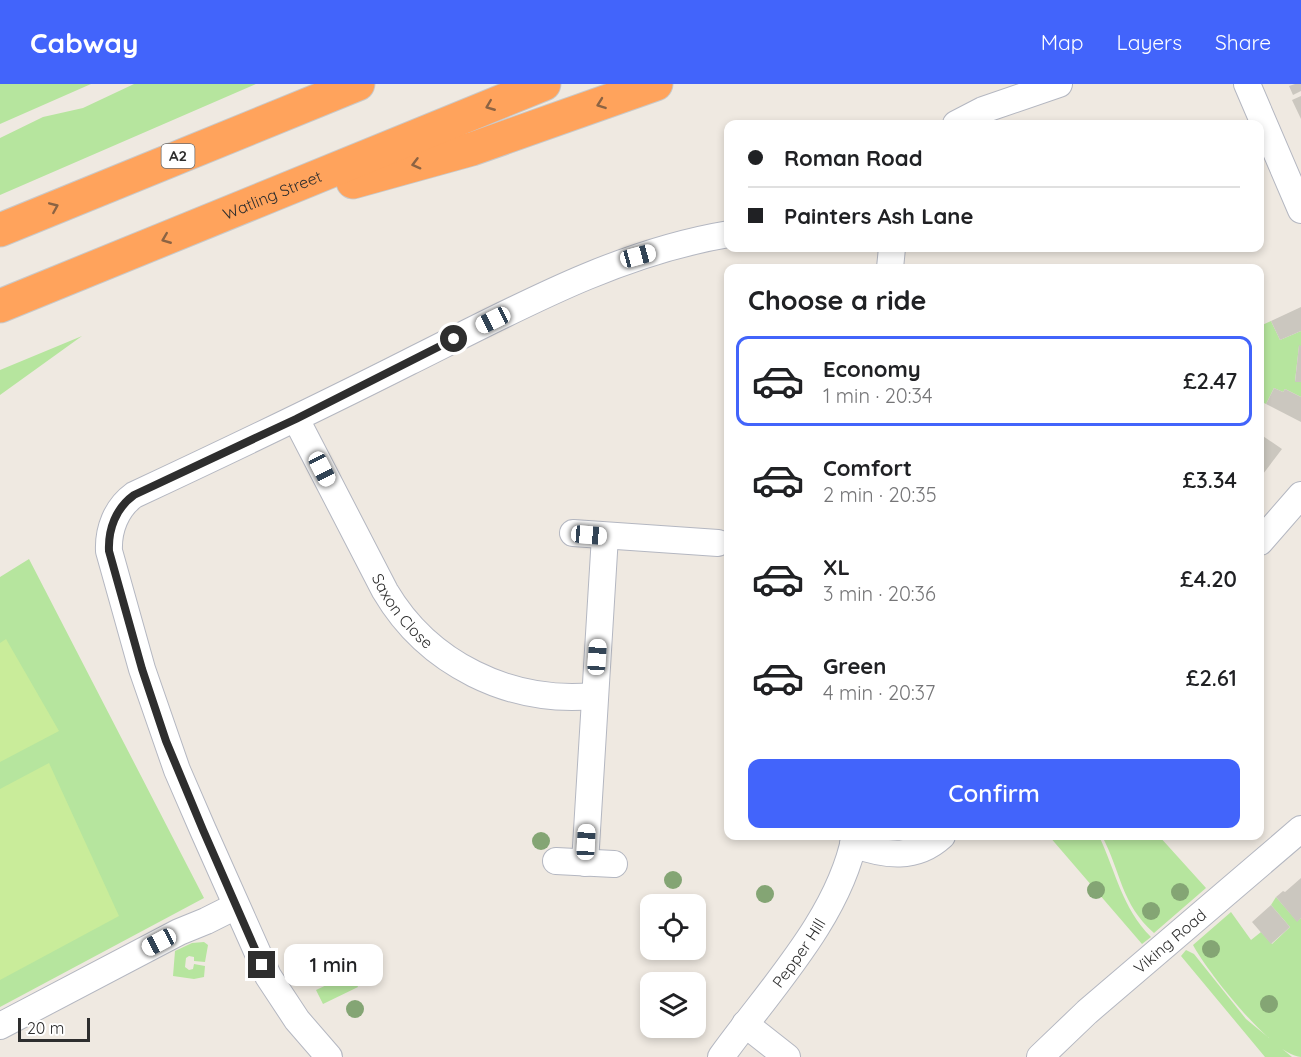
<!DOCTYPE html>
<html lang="en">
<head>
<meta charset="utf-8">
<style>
	body { margin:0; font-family:Quicksand,sans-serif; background:#f6f6f6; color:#202124; height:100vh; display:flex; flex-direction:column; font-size:22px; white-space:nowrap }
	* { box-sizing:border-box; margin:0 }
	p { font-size:20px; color:#757577 }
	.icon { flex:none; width:33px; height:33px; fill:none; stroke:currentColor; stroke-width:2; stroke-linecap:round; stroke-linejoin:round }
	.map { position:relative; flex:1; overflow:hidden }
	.drawer { position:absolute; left:724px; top:180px; width:540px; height:576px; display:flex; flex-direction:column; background:#fff; border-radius:12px; box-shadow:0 3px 9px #0003 }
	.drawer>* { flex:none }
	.banner { position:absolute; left:724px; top:36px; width:540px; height:132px; border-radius:12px; box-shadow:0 3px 9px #0003; display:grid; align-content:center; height:132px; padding:0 24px; background:#fff }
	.controls { position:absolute; left:640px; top:810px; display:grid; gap:12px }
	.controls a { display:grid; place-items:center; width:66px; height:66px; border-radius:12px; background:#fff; box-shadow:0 3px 9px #0003; font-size:30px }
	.scale { position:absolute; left:18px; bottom:15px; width:72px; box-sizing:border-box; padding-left:6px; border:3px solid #2e2e2e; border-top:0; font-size:16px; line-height:21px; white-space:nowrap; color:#2e2e2e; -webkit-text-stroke:4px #fff; paint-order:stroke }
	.end { position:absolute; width:27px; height:27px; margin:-14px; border:8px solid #2e2e2e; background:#fff; box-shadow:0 0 0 3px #fff }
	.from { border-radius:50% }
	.bubble { position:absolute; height:42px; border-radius:12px; background:#fff; box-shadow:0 3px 9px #0003; font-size:20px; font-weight:600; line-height:42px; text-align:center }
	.car { position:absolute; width:18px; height:36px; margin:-18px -9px; border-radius:8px; box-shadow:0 0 4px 2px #0007; background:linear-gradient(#fff 24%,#345 0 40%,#fff 0 76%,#345 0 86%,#fff 0) }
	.banner b { display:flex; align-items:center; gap:21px; height:57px; font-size:22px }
	.banner b+b { border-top:2px solid #e0e0e0 }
	.banner i { width:15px; height:15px; background:#202124 }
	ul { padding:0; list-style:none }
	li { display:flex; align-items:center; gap:18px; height:90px; margin:0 12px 9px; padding:0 12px; border:3px solid transparent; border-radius:12px }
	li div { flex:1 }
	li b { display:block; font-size:22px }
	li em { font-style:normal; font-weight:600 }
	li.on { border-color:#4264fb }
	li>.icon { width:54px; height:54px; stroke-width:1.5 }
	h2 { padding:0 24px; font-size:27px; line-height:72px }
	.button { display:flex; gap:12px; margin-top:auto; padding:12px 24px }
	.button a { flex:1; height:69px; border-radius:12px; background:#4264fb; color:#fff; font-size:24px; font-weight:600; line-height:69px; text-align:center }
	header { display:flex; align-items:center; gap:36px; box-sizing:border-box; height:84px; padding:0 30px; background:#4264fb; color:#fff }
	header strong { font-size:28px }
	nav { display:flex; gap:33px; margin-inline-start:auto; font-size:21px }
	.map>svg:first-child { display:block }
</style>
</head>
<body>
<header>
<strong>Cabway</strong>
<nav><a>Map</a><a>Layers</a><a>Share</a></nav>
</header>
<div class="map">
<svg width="1301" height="973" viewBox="0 0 1301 973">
	<rect width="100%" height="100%" fill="#efe9e1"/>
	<path fill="#b6e59e" d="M0,0H91L0,40Z
		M134,0H256L0,111V54L43,33L83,24Z
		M1271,237L1280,256L1301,247V262H1299L1295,297L1301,298V313L1285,305L1283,308L1274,304L1266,320L1260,317V242Z
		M82,252L0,311V286Z
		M29,475L204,814L0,923V493Z
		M1049,752H1099C1116,788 1122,824 1151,853L1142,860Z
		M1102,752H1159L1206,804L1154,849C1121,820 1121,788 1102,752Z
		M1276,813L1297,837L1301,834V973C1274,973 1206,886 1193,861L1231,828L1251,856L1261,848L1272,860L1290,843L1271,821Z
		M204,858L208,861L205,878L194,877V873L189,872L186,874L185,883L189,886L193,885L194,880L205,882L204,893L194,895L173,892L175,867L192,859Z
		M1186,866L1194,870L1246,935L1292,973H1265L1181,872Z
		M352,889L358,903L323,920L316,906Z"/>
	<path fill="#c9ec9a" d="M6,555L59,647L0,678V559Z
		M49,679L119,832L0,896V705Z"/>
	<path fill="#cbc7bf" d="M1295,0H1301V7L1293,11L1289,2Z
		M1301,12V35L1292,16Z
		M1301,223V247L1280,256L1271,237Z
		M1299,261L1301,262V298H1295Z
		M1274,304L1283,308L1285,305L1301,313V338L1266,320Z
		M1260,350L1282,365L1260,394Z
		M1301,794V834L1297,838L1276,813L1283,807L1285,808Z
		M1271,821L1290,843L1271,860L1252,838Z"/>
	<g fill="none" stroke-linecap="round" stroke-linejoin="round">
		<defs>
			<g id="street">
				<path d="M1247,0L1301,126"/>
				<path d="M956,40L983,26L1059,0"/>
				<path d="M890,184L892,164"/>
				<path id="s1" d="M296,335L385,507C428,580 510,620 594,612"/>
				<path d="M573,449L718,459"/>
				<path d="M1260,458L1301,411"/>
				<path d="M853,760C885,772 916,776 942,752"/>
				<path d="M556,777L614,780"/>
				<path d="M585,779L605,452"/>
				<path d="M745,940L787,973"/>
				<path d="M0,942L179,848L206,837L236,822"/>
				<path d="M329,973L297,936L268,892L203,746L177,686L142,585L109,467C108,446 116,424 134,411C226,368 318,324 409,278C512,227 614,169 729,150"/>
				<path id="s2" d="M721,973C769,906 839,834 855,752"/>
				<path id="s3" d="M1040,973L1087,928L1301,745"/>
			</g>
			<g id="highway">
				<path d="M353,98L472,65L656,0"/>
				<path d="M0,146L358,0"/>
				<path id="s4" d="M0,222L544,0"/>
			</g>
		</defs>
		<use href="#street" stroke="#b4b7c1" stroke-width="28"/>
		<use href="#highway" stroke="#c9c9c9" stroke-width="35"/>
		<use href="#street" stroke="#fff" stroke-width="26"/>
		<use href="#highway" stroke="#ffa35c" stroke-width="33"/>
	</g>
	<g fill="#84a574">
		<circle cx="541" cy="757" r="9"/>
		<circle cx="673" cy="796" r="9"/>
		<circle cx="1096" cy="806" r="9"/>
		<circle cx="1180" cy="808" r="9"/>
		<circle cx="765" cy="810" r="9"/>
		<circle cx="1151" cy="827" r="9"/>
		<circle cx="1211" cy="865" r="9"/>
		<circle cx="1269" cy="920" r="9"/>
		<circle cx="355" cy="925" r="9"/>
	</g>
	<defs><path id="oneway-chevron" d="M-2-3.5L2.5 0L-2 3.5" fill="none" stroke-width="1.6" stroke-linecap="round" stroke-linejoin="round" transform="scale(1.5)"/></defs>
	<g stroke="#8c6343">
		<use href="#oneway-chevron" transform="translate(601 20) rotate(160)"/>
		<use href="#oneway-chevron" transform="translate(490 22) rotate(158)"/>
		<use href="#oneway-chevron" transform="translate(416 80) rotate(165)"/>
		<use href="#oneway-chevron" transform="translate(54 123) rotate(-23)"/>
		<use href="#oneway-chevron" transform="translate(166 155) rotate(158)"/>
	</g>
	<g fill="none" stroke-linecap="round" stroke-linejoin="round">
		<path stroke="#2e2e2e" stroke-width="8" d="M262,881L203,746L166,657L142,585L109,467C108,445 116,424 134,411L296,335L454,255"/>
	</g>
	<g text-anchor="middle" stroke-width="5" stroke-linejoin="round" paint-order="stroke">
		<rect fill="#fff" stroke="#6d6d6d" stroke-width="1.5" x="161.5" y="60" width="33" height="24" rx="4.5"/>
		<g font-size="15" font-weight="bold" fill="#2e2e2e">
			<text x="178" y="77">A2</text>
		</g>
		<g font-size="16" fill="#2e2e2e" stroke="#fff">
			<text dy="6" stroke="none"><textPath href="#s4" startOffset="294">Watling Street</textPath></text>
			<text dy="6" stroke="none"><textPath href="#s1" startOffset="220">Saxon Close</textPath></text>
			<text dy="6" stroke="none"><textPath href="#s3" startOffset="174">Viking Road</textPath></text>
			<text dy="6" stroke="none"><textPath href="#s2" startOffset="130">Pepper Hill</textPath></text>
		</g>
	</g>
</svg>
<div class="controls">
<a><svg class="icon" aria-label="locate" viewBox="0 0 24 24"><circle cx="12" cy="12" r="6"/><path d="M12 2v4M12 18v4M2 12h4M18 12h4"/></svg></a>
<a><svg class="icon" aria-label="layers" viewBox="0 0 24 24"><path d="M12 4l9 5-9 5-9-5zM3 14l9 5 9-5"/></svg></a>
</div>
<div class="scale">20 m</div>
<i class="end from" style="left:454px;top:255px"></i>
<i class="end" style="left:262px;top:881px"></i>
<div class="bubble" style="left:284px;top:860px;width:99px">1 min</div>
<i class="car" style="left:638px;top:172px;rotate:75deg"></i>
<i class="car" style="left:493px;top:236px;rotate:244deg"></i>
<i class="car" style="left:322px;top:385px;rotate:153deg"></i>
<i class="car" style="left:589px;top:451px;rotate:95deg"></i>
<i class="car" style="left:597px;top:573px;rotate:4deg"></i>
<i class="car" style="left:586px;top:758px;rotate:3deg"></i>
<i class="car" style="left:159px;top:858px;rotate:242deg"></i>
<div class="banner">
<b><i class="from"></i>Roman Road</b>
<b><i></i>Painters Ash Lane</b>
</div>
<section class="drawer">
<h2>Choose a ride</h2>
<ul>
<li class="on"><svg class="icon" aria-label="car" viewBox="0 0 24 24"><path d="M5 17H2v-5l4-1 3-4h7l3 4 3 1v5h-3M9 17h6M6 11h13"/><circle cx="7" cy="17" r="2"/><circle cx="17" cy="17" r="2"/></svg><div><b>Economy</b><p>1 min · 20:34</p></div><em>£2.47</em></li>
<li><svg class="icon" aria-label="car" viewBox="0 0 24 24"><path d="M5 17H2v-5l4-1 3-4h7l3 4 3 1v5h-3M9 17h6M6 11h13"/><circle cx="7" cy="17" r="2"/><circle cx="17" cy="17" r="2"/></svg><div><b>Comfort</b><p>2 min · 20:35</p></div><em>£3.34</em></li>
<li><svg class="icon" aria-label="car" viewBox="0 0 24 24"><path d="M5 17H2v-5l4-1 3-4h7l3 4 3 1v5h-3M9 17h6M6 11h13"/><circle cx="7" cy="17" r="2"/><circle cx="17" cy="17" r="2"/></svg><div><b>XL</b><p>3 min · 20:36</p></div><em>£4.20</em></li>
<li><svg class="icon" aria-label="car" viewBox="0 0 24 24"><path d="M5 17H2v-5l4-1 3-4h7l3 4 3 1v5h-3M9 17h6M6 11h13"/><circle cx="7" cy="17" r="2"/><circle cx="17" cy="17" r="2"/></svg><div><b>Green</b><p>4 min · 20:37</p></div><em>£2.61</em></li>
</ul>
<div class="button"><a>Confirm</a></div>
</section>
</div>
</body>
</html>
